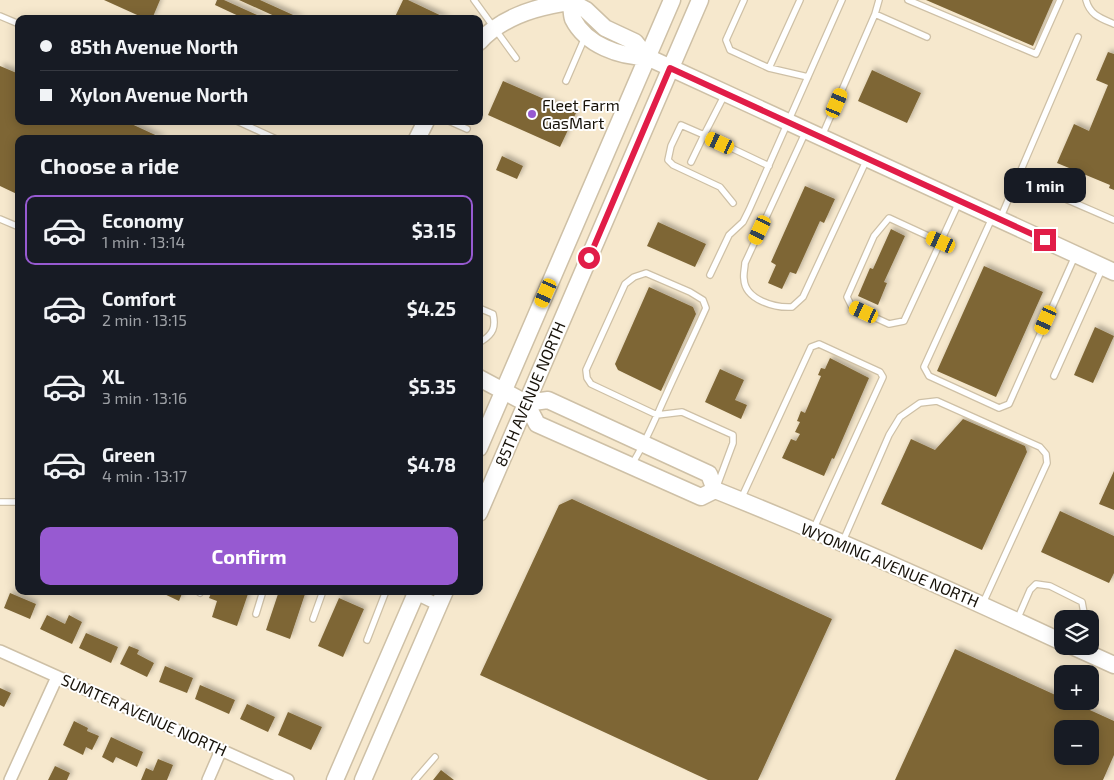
<!DOCTYPE html>
<html lang="en">
<head>
<meta charset="utf-8">
<style>
	body { margin:0; font-family:"Exo 2",sans-serif; background:#20242c; color:#f1f3f6; height:100vh; display:flex; flex-direction:column; font-size:19px; white-space:nowrap }
	* { box-sizing:border-box; margin:0 }
	p { font-size:16px; color:#9ea1a6 }
	.icon { flex:none; width:28px; height:28px; fill:none; stroke:currentColor; stroke-width:2; stroke-linecap:round; stroke-linejoin:round }
	.map { position:relative; flex:1; overflow:hidden }
	.drawer { position:absolute; left:15px; top:135px; width:468px; height:460px; display:flex; flex-direction:column; background:#171b24; border-radius:10px; box-shadow:0 2px 12px #0003 }
	.drawer>* { flex:none }
	.banner { position:absolute; left:15px; top:15px; width:468px; height:110px; border-radius:10px; box-shadow:0 2px 12px #0003; display:grid; align-content:center; height:110px; padding:0 25px; background:#171b24 }
	.controls { position:absolute; left:1054px; top:610px; display:grid; gap:10px }
	.controls a { display:grid; place-items:center; width:45px; height:45px; border-radius:10px; background:#171b24; box-shadow:0 2px 12px #0003; font-size:25px }
	.end { position:absolute; width:22px; height:22px; margin:-11px; border:6px solid #e11d48; background:#fff; box-shadow:0 0 0 2px #fff }
	.from { border-radius:50% }
	.bubble { position:absolute; height:35px; border-radius:10px; background:#171b24; box-shadow:0 2px 12px #0003; font-size:16px; font-weight:700; line-height:35px; text-align:center }
	.car { position:absolute; width:15px; height:30px; margin:-15px -8px; border-radius:6px; box-shadow:0 0 4px 1px #0007; background:linear-gradient(#f5c518 24%,#345 0 40%,#f5c518 0 76%,#345 0 86%,#f5c518 0) }
	.banner b { display:flex; align-items:center; gap:18px; height:48px; font-size:19px }
	.banner b+b { border-top:1px solid #363941 }
	.banner i { width:12px; height:12px; background:#f1f3f6 }
	ul { padding:0; list-style:none }
	li { display:flex; align-items:center; gap:15px; height:70px; margin:0 10px 8px; padding:0 15px; border:2px solid transparent; border-radius:10px }
	li div { flex:1 }
	li b { display:block; font-size:19px }
	li em { font-style:normal; font-weight:700 }
	li.current { border-color:#975ad1 }
	li>.icon { width:45px; height:45px; stroke-width:1.5 }
	h2 { padding:0 25px; font-size:22px; line-height:60px }
	.primary-button { display:flex; gap:10px; margin-top:auto; padding:10px 25px }
	.primary-button a { flex:1; height:58px; border-radius:10px; background:#975ad1; color:#fff; font-size:20px; font-weight:700; line-height:58px; text-align:center }
	.map>svg:first-child { display:block }
</style>
</head>
<body>
<div class="map">
<svg width="1114" height="780" viewBox="0 0 1114 780">
	<defs>
		<filter id="shadow"><feDropShadow dx="3" dy="-3" stdDeviation="2.5" flood-color="#0004"/></filter>
	</defs>
	<rect width="100%" height="100%" fill="#f6e8cd"/>
	<path fill="#7e6636" fill-rule="evenodd" filter="url(#shadow)" d="M104,0H160L152,19H146Z
		M217,0H224L266,19H245L215,5Z
		M239,0H260L302,19H281Z
		M403,0H408L448,19H394Z
		M926,0H1053L1033,46Z
		M1108,52L1114,54V190L1109,188L1110,185L1057,163L1074,124L1089,131L1108,85L1096,80Z
		M0,66L19,74V121H125L164,139H19V195L0,186Z
		M872,70L921,93L907,123L858,101Z
		M503,81L576,113L560,147L488,115Z
		M502,156L523,166L517,179L496,170Z
		M805,186L835,199L824,223L820,221L796,274L790,272L782,289L768,283L776,265L771,262Z
		M658,222L706,244L695,267L647,246Z
		M891,229L905,236L884,282L887,283L878,305L858,296L870,268L873,269Z
		M984,266L1043,292L996,397L937,371Z
		M649,287L693,307L696,314L661,391L618,370L615,364Z
		M1095,327L1114,336L1093,383L1074,375Z
		M830,358L869,378L834,459L832,458L824,476L782,458L791,439L796,441L800,434L795,432L800,422L797,421L801,411L805,413L821,376L818,375L821,368L825,369Z
		M720,369L744,380L735,400L747,405L741,419L705,402Z
		M963,419L1025,446L1027,452L982,550L881,504L911,439L935,450Z
		M1114,471V510L1099,504Z
		M572,499L832,619L758,780H708L480,675L559,505Z
		M1060,511L1114,536V573L1109,583L1041,552Z
		M158,591H183L179,601Z
		M212,591H249L237,626L212,617L217,601L209,598Z
		M279,591H306L290,639L266,630Z
		M10,593L36,604L30,619L4,608Z
		M339,598L364,609L343,657L318,646Z
		M47,615L65,624L69,615L82,622L72,644L40,629Z
		M86,633L118,647L111,663L79,648Z
		M129,646L139,650L137,654L154,663L147,677L120,664Z
		M955,649L1062,698V701H1070L1114,721V755L1103,780H895ZM1062,729H1090V756H1062Z
		M165,666L193,678L187,693L159,682Z
		M200,685L235,700L229,714L195,699Z
		M0,688L11,693L4,707L0,705Z
		M247,704L275,717L268,732L240,719Z
		M288,712L322,727L311,750L278,735Z
		M74,721L88,728L87,731L99,736L92,750L86,747L83,755L63,745Z
		M111,737L143,752L137,767L116,757L113,763L102,757Z
		M158,759L173,765L167,780H141L146,768L153,771Z
		M55,766L70,773L67,780H48Z
		M441,770L454,780H433Z"/>
	<g fill="none" stroke-linecap="round" stroke-linejoin="round">
		<defs>
			<path id="lane" d="M474,0L516,58
				M744,0L726,40L730,50L769,68L808,77
				M908,0L1036,54L1060,0
				M1086,0C1090,15 1100,18 1114,24
				M875,14L879,0
				M0,16L19,24
				M769,68L800,0
				M566,81L585,37
				M724,96L704,135L769,166
				M237,121L276,139
				M449,121L467,129
				M806,131L745,263C745,268 743,274 744,279C745,300 775,308 792,307L803,297L867,159
				M822,136L875,14L927,37
				M691,162L704,135L681,125L671,146L668,160L673,165L720,187L733,203
				M1017,178L1114,220
				M992,218L924,367L929,376L999,408L1009,404L1075,256
				M0,219L19,227
				M1000,219L1078,37
				M941,242L889,218L874,236L847,297L852,307L889,324L904,321L959,202
				M710,275L729,235L743,222L749,210L842,0
				M479,308L493,314C496,327 493,334 482,341L479,340
				M1054,376L1102,269
				M632,464C646,442 655,419 666,395C679,366 693,337 706,308L703,300L690,292L646,273L634,277L625,284L586,370L587,378L591,384L657,415L682,412L733,435V443L717,486
				M741,499L811,347L819,344L880,372L883,377L813,530
				M1,502H19
				M843,541L889,435L900,417L920,403L937,401L1040,447L1046,454L1047,463L983,603
				M200,593L201,591
				M256,614L263,591
				M313,619L323,591
				M1017,620L1030,590L1036,584L1050,586L1082,602L1084,613L1081,619
				M367,640L386,591
				M415,780L435,757"/>
			<path id="street" d="M410,591L439,605
				M0,651L288,780
				M10,780L57,677
				M208,780L221,750"/>
			<path id="secondary" d="M571,0C572,6 571,14 573,19C586,45 620,57 647,57L1114,272
				M571,2L586,10L605,28L635,42L647,57
				M479,42C503,16 538,6 571,2
				M417,139L426,121
				M479,378L526,403L548,400L709,474L715,490
				M526,403L537,424L701,497L715,490C833,537 948,589 1062,642
				M479,448L672,0
				M479,513L700,0
				M1072,646L1114,665
				M335,780L417,591
				M363,780L445,591"/>
		</defs>
		<use href="#lane" stroke="#cec0a6" stroke-width="8"/>
		<use href="#street" stroke="#cec0a6" stroke-width="14"/>
		<use href="#secondary" stroke="#cec0a6" stroke-width="19"/>
		<use href="#lane" stroke="#fff" stroke-width="5.5"/>
		<use href="#street" stroke="#fff" stroke-width="11"/>
		<use href="#secondary" stroke="#fff" stroke-width="16"/>
	</g>
	<g fill="none" stroke-linecap="round" stroke-linejoin="round">
		<path stroke="#e11d48" stroke-width="6" d="M589,258L670,68L1045,240"/>
	</g>
	<circle fill="#975ad1" stroke="#fff" stroke-width="2" cx="532" cy="114" r="5"/>
	<g text-anchor="middle" stroke-width="4" stroke-linejoin="round" paint-order="stroke">
		<g font-size="16" fill="#18130a" stroke="#fff" text-anchor="start">
			<text x="542" y="111">Fleet Farm<tspan x="542" dy="18">GasMart</tspan></text>
		</g>
		<g font-size="16" fill="#18130a" stroke="#fff">
			<text transform="translate(530 394) rotate(-67)" y="6">85TH AVENUE NORTH</text>
			<text transform="translate(890 565) rotate(23)" y="6">WYOMING AVENUE NORTH</text>
			<text transform="translate(144 715) rotate(24)" y="6">SUMTER AVENUE NORTH</text>
		</g>
	</g>
</svg>
<div class="controls">
<a><svg class="icon" aria-label="layers" viewBox="0 0 24 24"><path d="M12 4l9 5-9 5-9-5zM3 14l9 5 9-5"/></svg></a>
<a>+</a>
<a>−</a>
</div>
<i class="end from" style="left:589px;top:258px"></i>
<i class="end" style="left:1045px;top:240px"></i>
<div class="bubble" style="left:1004px;top:168px;width:82px">1 min</div>
<i class="car" style="left:837px;top:103px;rotate:23deg"></i>
<i class="car" style="left:720px;top:143px;rotate:295deg"></i>
<i class="car" style="left:760px;top:230px;rotate:205deg"></i>
<i class="car" style="left:941px;top:242px;rotate:294deg"></i>
<i class="car" style="left:546px;top:293px;rotate:204deg"></i>
<i class="car" style="left:864px;top:312px;rotate:295deg"></i>
<i class="car" style="left:1046px;top:320px;rotate:204deg"></i>
<div class="banner">
<b><i class="from"></i>85th Avenue North</b>
<b><i></i>Xylon Avenue North</b>
</div>
<section class="drawer">
<h2>Choose a ride</h2>
<ul>
<li class="current"><svg class="icon" aria-label="car" viewBox="0 0 24 24"><path d="M5 17H2v-5l4-1 3-4h7l3 4 3 1v5h-3M9 17h6M6 11h13"/><circle cx="7" cy="17" r="2"/><circle cx="17" cy="17" r="2"/></svg><div><b>Economy</b><p>1 min · 13:14</p></div><em>$3.15</em></li>
<li><svg class="icon" aria-label="car" viewBox="0 0 24 24"><path d="M5 17H2v-5l4-1 3-4h7l3 4 3 1v5h-3M9 17h6M6 11h13"/><circle cx="7" cy="17" r="2"/><circle cx="17" cy="17" r="2"/></svg><div><b>Comfort</b><p>2 min · 13:15</p></div><em>$4.25</em></li>
<li><svg class="icon" aria-label="car" viewBox="0 0 24 24"><path d="M5 17H2v-5l4-1 3-4h7l3 4 3 1v5h-3M9 17h6M6 11h13"/><circle cx="7" cy="17" r="2"/><circle cx="17" cy="17" r="2"/></svg><div><b>XL</b><p>3 min · 13:16</p></div><em>$5.35</em></li>
<li><svg class="icon" aria-label="car" viewBox="0 0 24 24"><path d="M5 17H2v-5l4-1 3-4h7l3 4 3 1v5h-3M9 17h6M6 11h13"/><circle cx="7" cy="17" r="2"/><circle cx="17" cy="17" r="2"/></svg><div><b>Green</b><p>4 min · 13:17</p></div><em>$4.78</em></li>
</ul>
<div class="primary-button"><a>Confirm</a></div>
</section>
</div>
</body>
</html>
